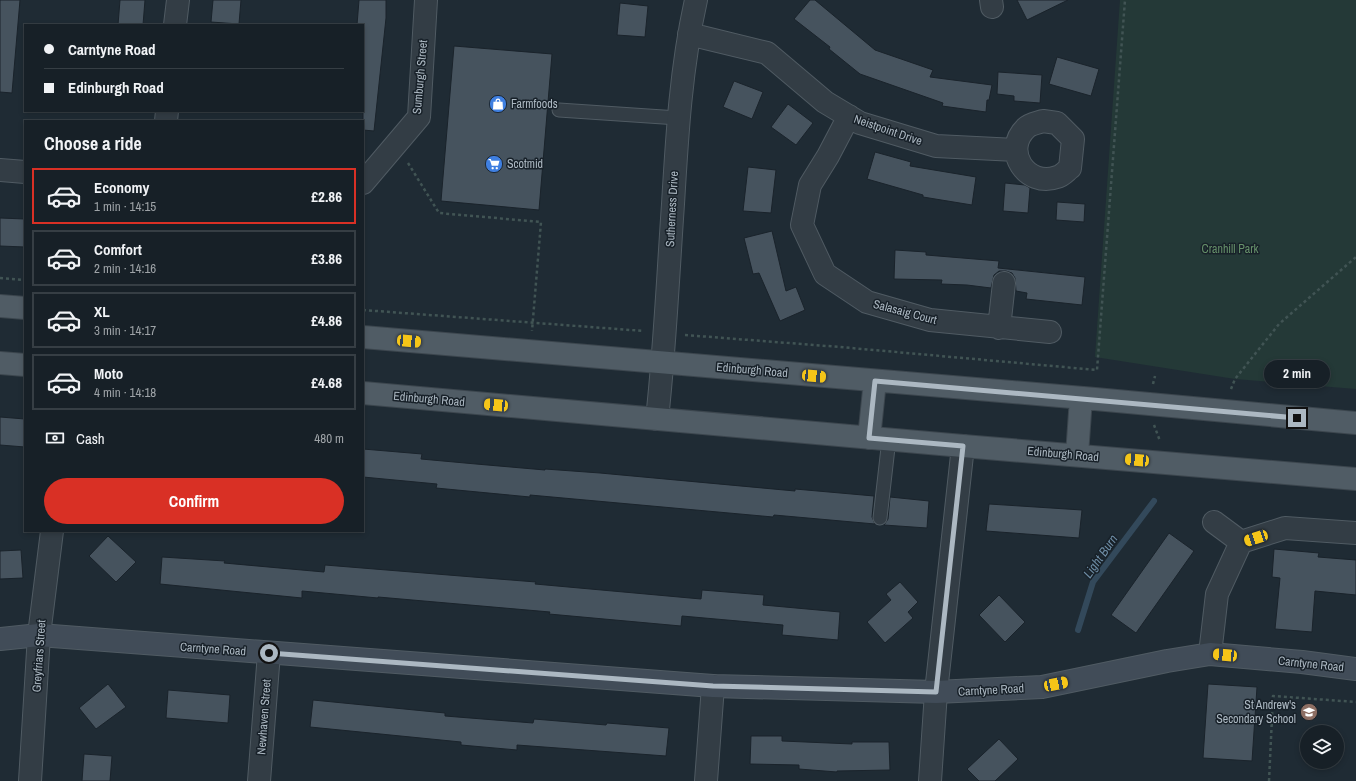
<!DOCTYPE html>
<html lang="en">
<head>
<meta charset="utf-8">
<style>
	body { margin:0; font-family:"Archivo Narrow",sans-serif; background:#20282f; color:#f1f3f6; height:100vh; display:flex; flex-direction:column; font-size:15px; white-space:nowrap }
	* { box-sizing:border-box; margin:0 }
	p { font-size:13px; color:#9ea3a7 }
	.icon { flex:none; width:22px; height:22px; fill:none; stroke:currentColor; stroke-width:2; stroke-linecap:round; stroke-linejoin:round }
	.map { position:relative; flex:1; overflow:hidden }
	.sheet { position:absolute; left:24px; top:120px; width:340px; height:412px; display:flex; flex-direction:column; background:#172027; border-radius:0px; box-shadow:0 2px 6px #0003,0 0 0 1px #363e44 }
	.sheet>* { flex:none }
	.top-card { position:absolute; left:24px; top:24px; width:340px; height:88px; border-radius:0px; box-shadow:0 2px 6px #0003,0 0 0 1px #363e44; display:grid; align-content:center; height:88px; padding:0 20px; background:#172027 }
	.tools { position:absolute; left:1300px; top:725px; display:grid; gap:8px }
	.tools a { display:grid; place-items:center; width:44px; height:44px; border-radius:50%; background:#172027; box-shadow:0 2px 6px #0003,0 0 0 1px #363e44; font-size:20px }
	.end { position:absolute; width:18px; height:18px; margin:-9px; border:5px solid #acb8c2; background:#111; box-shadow:0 0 0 2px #111 }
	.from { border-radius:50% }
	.bubble { position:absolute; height:28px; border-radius:14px; background:#172027; box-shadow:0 2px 6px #0003,0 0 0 1px #363e44; font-size:13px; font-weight:700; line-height:28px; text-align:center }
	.car { position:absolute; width:12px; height:24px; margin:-12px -6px; border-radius:5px; box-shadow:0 0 3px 1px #0007; background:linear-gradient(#f5c518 24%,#345 0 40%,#f5c518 0 76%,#345 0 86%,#f5c518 0) }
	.top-card b { display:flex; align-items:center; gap:14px; height:38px; font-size:15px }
	.top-card b+b { border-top:1px solid #363e44 }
	.top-card i { width:10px; height:10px; background:#f1f3f6 }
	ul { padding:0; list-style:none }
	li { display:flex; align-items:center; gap:12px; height:56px; margin:0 8px 6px; padding:0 12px; border:2px solid #363e44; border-radius:0px }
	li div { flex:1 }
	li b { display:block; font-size:15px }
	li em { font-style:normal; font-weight:700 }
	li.current { border-color:#d93025 }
	li>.icon { width:36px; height:36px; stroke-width:1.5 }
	h2 { padding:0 20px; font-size:18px; line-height:48px }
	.pay { display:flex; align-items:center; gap:10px; height:44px; padding:0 20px; font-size:15px }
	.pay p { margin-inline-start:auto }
	.primary-button { display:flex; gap:8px; margin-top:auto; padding:8px 20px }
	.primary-button a { flex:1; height:46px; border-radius:24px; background:#d93025; color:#fff; font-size:16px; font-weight:700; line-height:46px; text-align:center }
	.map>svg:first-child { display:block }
</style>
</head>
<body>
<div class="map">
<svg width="1356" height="781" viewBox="0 0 1356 781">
	<rect width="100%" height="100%" fill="#1f2b34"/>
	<path fill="#243937" d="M1120,0H1356V389L1235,379L1095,357Z"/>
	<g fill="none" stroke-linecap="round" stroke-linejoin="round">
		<path stroke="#33495b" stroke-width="6" d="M1078,630L1093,582L1154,501"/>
	</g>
	<path fill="#46535e" stroke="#1a232b" d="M0,0H20L12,93L0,92Z
		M120,0H145L143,25H118Z
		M213,0H241L239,24L211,22Z
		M359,0H386V18L374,131L363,130V25H357Z
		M810,0H815L875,50L933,70L930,77L992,85L989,100H987L986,112L942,106L943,103L860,74L829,49L830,47L794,19Z
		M1017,0H1068L1027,20Z
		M620,3L648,6L645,37L617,35Z
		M454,46L552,54L539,210L441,201Z
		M1057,57L1099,69L1091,96L1049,84Z
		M998,72L1042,75L1040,103L1014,101V96L997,94Z
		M734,81L763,92L752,119L723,107Z
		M788,104L813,123L796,145L771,127Z
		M875,152L911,162L910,166L976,177L972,205L923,197V195L867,179Z
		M748,167L776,170L771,213L743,211Z
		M1005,183L1025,185L1030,188L1028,213L1003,211Z
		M1057,202L1085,204L1084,222L1056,220Z
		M0,218L25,219V247L0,246Z
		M772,231L786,291L796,287L805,310L780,321L759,273L753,274L744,238Z
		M895,250L926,252V255L999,261L998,268L1085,277L1082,305L1026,299L1027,293L1016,291L1015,278L1012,273L1006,271H999L994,275L991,288L967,285L941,284L942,280L894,279Z
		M0,417L25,419V447L0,445Z
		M363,449L422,454L421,459L476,464L545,470V469L600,473L795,491V489L874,496L872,517L875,524L774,515L773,517L530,495V497L436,488L437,484L363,477Z
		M890,497L929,501L927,528L884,525L888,519Z
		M989,504L1082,510L1079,538L986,531Z
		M1169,533L1194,551L1136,633L1111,615Z
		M108,536L136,562L116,582L89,556Z
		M1274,549L1319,553L1318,557L1356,560V595L1315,591L1312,632L1275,629L1280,578L1272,577Z
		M21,550L23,578L0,579V551Z
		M162,557L225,561L224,563L324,572L325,565L473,577L536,582L535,584L701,599L702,590L764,595L763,605L840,612L838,640L782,635L783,625L682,616L681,626L549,614L550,612L378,597V598L302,591V598L160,584Z
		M900,582L918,602L908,612L913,618L885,643L867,622L891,600L886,594Z
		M999,595L1025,622L1005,642L979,615Z
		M108,684L126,707L96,729L79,708Z
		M1208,684L1257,687L1252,761L1203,758Z
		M168,690L230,695L228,723L166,718Z
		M313,700L445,713V716L533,723L534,719L606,725L607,723L669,728L666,756L517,745V750L461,745V742L310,727Z
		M751,736H782V741L852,744V742H889L890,770L837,771V772L799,769V765L750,764Z
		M999,739L1018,759L995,781H979L967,769Z
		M84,754L112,756L110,781H82Z"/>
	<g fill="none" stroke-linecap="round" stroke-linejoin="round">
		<defs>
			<path id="lane" d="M559,110L678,118
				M880,518L889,439"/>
			<path id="street" d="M991,0L992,7
				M175,25L178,0
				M689,34L767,53L825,102L860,123L936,146L1016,150
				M849,116L828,156L810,185L802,225L825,274L867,302L930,320L1050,332
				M166,121L167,111
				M1043,121L1057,123L1073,139L1070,168C1066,171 1062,176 1057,177C1027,188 1002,151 1026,128C1030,124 1037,123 1043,121Z
				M0,170L25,172
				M363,183L419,117L426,0
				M999,328L1004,283
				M657,419C665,347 668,276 673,204C677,136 681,67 696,0
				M1214,522L1241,542
				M1210,654L1217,594L1241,542L1285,528L1356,533
				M30,781L39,635L52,531
				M259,781L269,653
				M706,781L713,686
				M930,781L936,692L963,446"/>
			<path id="secondary" d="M0,639L39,635L713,686L936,692L1042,687L1167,661L1210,654L1302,662L1356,669"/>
			<path id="primary" d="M0,306L25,308
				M363,337L1095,399L1356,423
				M0,363L25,365
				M363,393L963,446L1356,479
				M869,438L875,381
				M1077,455L1081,398"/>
		</defs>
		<use href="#lane" stroke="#505b63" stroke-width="15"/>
		<use href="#street" stroke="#505b63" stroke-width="24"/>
		<use href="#secondary" stroke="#505b63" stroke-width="24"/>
		<use href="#primary" stroke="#3c464e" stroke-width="24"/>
		<path stroke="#415454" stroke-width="2.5" stroke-dasharray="3 3" stroke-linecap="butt" d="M408,163L439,213L541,222L532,331
			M0,278L25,280
			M363,310L644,331
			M685,335L840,347L1097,370L1125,0
			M1153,384L1155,376
			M1231,389L1235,379L1279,324L1356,257
			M1154,425L1160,441
			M1269,781L1273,696L1356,702"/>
		<use href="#lane" stroke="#333d45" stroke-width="13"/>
		<use href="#street" stroke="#333d45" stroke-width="22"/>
		<use href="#secondary" stroke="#414c58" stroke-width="22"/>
		<use href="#primary" stroke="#505c65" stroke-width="22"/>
	</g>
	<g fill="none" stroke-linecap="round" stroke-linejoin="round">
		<path stroke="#acb8c2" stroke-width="5" d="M269,653L713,686L936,692L963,446L869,438L875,381L1297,418"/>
	</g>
	<defs>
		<symbol id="shop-disc" viewBox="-11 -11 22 22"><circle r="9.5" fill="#3f7fe0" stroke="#182129"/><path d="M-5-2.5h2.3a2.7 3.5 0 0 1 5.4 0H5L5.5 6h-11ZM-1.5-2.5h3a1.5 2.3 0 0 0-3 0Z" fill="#fff"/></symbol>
		<symbol id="supermarket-disc" viewBox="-11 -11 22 22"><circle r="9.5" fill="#3f7fe0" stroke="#182129"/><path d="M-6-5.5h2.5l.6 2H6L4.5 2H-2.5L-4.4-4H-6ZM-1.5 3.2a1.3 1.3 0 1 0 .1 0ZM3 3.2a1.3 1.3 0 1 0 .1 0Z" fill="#fff"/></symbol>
		<symbol id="school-disc" viewBox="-11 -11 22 22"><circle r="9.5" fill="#8d6e63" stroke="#182129"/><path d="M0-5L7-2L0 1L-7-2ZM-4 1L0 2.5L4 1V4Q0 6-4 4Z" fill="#fff"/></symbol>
	</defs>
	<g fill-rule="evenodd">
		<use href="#shop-disc" x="488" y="94" width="20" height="20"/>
		<use href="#supermarket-disc" x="484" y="154" width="20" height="20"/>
		<use href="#school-disc" x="1299" y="702" width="20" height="20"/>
	</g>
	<g text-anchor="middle" stroke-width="3" stroke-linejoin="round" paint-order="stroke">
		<g font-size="12" fill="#acb8c2" stroke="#182129">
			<text transform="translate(420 77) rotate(-85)" y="4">Sumburgh Street</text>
			<text transform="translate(888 130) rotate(19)" y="4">Neistpoint Drive</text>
			<text transform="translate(672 209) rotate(-87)" y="4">Sutherness Drive</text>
			<text transform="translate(905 312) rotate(15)" y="4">Salasaig Court</text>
			<text transform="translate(752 370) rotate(5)" y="4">Edinburgh Road</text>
			<text transform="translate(429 399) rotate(5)" y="4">Edinburgh Road</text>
			<text transform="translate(1063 454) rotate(5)" y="4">Edinburgh Road</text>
			<text transform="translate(213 649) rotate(4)" y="4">Carntyne Road</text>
			<text transform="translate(39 656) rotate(-86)" y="4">Greyfriars Street</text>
			<text transform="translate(1311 664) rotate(6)" y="4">Carntyne Road</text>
			<text transform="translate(991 690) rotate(-3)" y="4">Carntyne Road</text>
			<text transform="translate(264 717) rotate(-86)" y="4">Newhaven Street</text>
		</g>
		<g font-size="12" fill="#acb8c2" stroke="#182129" text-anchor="start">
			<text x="511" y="108">Farmfoods</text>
			<text x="507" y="168">Scotmid</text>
			<text x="1296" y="709" text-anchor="end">St Andrew's<tspan x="1296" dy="14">Secondary School</tspan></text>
		</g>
		<g font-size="12" fill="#66916a" stroke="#182129">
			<text x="1230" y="253">Cranhill Park</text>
		</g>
		<g font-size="13" font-style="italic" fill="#6e8da5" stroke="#182129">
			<text transform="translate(1100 556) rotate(-55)" y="5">Light Burn</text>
		</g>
	</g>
</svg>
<div class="tools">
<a><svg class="icon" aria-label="layers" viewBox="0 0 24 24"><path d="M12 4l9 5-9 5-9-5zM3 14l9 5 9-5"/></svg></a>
</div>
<i class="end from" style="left:269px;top:653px"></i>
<i class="end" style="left:1297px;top:418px"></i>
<div class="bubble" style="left:1264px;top:360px;width:66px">2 min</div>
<i class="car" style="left:409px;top:341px;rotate:95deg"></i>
<i class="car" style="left:814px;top:376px;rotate:95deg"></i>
<i class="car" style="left:496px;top:405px;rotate:275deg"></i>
<i class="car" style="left:1137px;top:460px;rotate:275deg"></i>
<i class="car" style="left:1256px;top:538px;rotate:252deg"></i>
<i class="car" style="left:1225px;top:655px;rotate:275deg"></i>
<i class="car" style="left:1056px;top:684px;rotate:78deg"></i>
<div class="top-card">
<b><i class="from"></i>Carntyne Road</b>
<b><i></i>Edinburgh Road</b>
</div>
<section class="sheet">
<h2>Choose a ride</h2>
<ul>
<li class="current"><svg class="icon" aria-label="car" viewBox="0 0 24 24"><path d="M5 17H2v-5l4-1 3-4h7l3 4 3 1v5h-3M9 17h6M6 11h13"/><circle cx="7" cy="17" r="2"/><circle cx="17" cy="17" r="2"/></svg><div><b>Economy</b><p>1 min · 14:15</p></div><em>£2.86</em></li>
<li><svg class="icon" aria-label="car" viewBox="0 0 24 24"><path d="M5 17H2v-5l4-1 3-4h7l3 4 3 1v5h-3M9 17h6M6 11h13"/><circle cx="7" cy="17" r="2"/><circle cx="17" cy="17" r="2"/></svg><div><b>Comfort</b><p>2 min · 14:16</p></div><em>£3.86</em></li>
<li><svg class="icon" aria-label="car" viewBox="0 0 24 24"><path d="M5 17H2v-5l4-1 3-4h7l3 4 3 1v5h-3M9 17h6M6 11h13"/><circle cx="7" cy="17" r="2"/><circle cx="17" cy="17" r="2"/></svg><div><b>XL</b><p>3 min · 14:17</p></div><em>£4.86</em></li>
<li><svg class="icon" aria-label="car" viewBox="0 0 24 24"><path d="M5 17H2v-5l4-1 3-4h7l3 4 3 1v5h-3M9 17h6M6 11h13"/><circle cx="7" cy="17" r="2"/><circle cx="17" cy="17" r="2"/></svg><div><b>Moto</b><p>4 min · 14:18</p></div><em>£4.68</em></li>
</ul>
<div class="pay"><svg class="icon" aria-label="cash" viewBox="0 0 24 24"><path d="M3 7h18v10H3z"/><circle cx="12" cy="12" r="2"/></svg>Cash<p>480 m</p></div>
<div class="primary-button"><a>Confirm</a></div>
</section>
</div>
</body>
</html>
